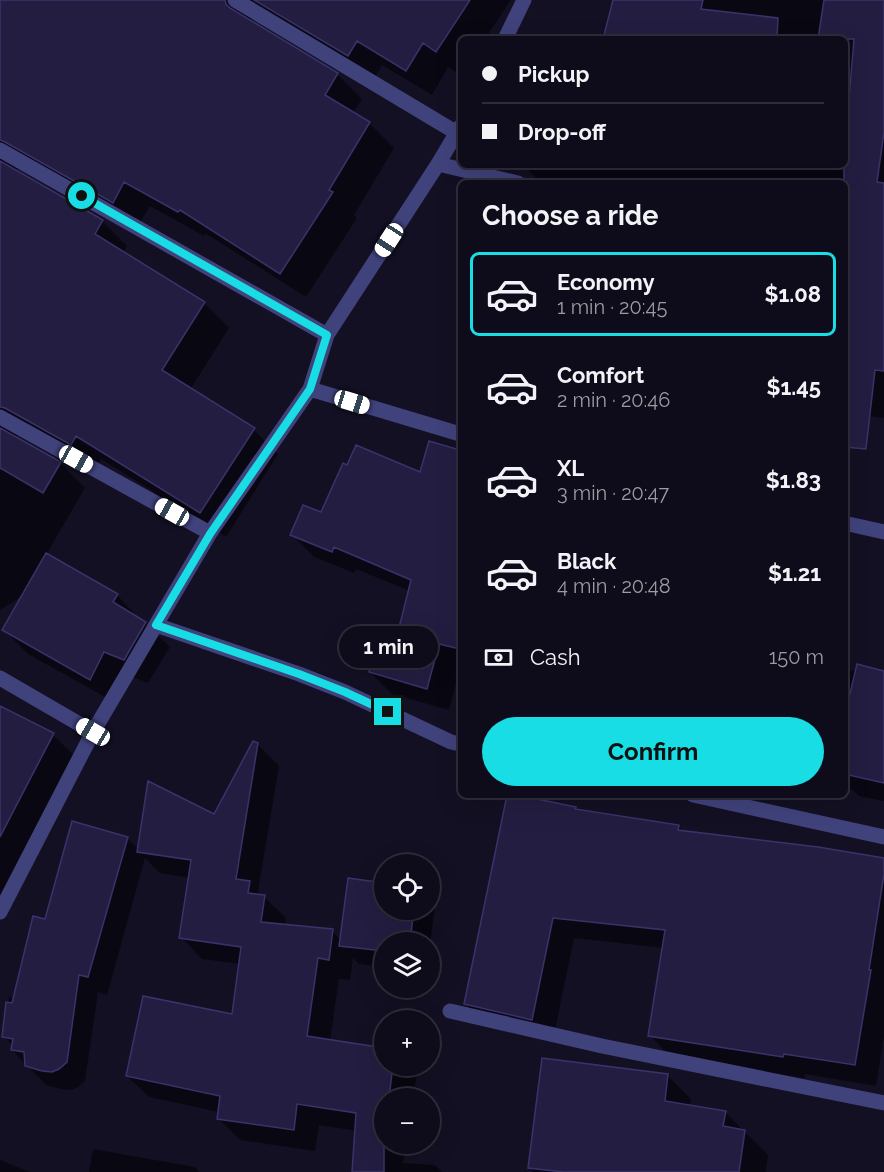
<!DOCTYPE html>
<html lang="en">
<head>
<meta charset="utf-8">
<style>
	body { margin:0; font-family:Raleway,sans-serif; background:#171523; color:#f1f3f6; height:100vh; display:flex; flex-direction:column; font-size:22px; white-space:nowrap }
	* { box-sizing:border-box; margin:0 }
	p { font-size:20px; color:#9b9ba2 }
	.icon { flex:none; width:33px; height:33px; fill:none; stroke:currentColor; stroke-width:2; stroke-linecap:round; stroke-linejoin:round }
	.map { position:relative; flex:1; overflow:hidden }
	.details { position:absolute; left:458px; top:180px; width:390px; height:618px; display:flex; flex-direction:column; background:#0e0c1a; border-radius:9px; box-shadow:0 6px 24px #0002,0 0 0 2px #2e2c39 }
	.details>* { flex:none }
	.top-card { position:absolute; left:458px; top:36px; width:390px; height:132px; border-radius:9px; box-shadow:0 6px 24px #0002,0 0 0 2px #2e2c39; display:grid; align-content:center; height:132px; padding:0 24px; background:#0e0c1a }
	.fabs { position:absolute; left:374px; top:854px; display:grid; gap:12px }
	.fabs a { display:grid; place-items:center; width:66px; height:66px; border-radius:50%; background:#0e0c1a; box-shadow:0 6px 24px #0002,0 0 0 2px #2e2c39; font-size:30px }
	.end { position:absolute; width:27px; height:27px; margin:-14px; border:8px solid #18dde4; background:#111; box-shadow:0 0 0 3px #111 }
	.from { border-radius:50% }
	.bubble { position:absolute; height:42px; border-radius:21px; background:#0e0c1a; box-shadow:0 6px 24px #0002,0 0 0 2px #2e2c39; font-size:20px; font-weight:700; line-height:42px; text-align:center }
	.car { position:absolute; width:18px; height:36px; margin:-18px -9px; border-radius:8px; box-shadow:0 0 4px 2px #0007; background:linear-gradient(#fff 24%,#345 0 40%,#fff 0 76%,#345 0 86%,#fff 0) }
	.top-card b { display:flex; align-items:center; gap:21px; height:57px; font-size:22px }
	.top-card b+b { border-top:2px solid #2e2c39 }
	.top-card i { width:15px; height:15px; background:#f1f3f6 }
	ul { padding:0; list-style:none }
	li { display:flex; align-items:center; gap:18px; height:84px; margin:0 12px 9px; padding:0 12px; border:3px solid transparent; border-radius:9px }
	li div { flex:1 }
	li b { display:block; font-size:22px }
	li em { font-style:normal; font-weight:700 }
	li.active { border-color:#18dde4 }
	li>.icon { width:54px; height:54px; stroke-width:1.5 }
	h2 { padding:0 24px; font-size:27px; line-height:72px }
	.pay { display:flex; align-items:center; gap:15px; height:66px; padding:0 24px; font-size:22px }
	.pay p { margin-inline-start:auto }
	.primary-button { display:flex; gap:12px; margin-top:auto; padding:12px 24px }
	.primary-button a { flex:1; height:69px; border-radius:36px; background:#18dde4; color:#111; font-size:24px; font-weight:700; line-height:69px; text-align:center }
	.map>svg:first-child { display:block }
</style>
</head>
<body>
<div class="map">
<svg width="884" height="1172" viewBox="0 0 884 1172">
	<rect width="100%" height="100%" fill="#121022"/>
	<path fill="#0007" d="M0,0H511L485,39H460V75L448,67L432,95L382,65L373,80L260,14L251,19V22L337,74L362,99L353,113L369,123L394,148L354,215L357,218L306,297L205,233L204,236L150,206L138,226L25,164L16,170V172L102,221L127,246L123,253L204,303L229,328L190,390L254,430L278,454L226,537L101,459L96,469L25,432L16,437V439L60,463L85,488L46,555L117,595L140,620L145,623L170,647L148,683L128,675L114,702L28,654L4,630L24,595L0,610Z
		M614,0H884V418L844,413V183H536L537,179L523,165H844V39H605Z
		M430,443L460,452V668L449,710L392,694L370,672L398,638L410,591L356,569L354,573L314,557L292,535L322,514L421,474Z
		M844,670L884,673V801L859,796L853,790L844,789Z
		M0,708L53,735L78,759L46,833L0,920Z
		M257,744L279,766L258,891L286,918L285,926L332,931L341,940L384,884V909H429V901L435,907L429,952V942H384V967L359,964L353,958L350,980L339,979L330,1041L384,1049V1065H409L417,1072L413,1098H384V1143H406L403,1163L435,1165L442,1172H353L357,1131L319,1125L315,1151L240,1140L219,1119V1112L149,1097L127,1076L233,1016L240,964L202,959L181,937L190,878L160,873L145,858L107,995L98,992L85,1081L78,1087L72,1090L61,1089L46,1085L12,1050L13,1046L4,1036L9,996L14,999L46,921L127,838L139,850L214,816Z
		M509,795L575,808L578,811L678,826L685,832L884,860V1036L876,1086L805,1074L804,1078L671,1057L650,1036L664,948L574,938L553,1040L487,1025L466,1004Z
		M667,1075L691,1099L690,1106L725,1112L768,1155L766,1172H533L530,1167Z
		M93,1149L195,1167L199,1172H89Z
		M0,1160L30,1172H0Z"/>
	<path fill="#231e41" stroke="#3a336b" stroke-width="1.5" d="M0,0H225L226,4L230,8L338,73L325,95L370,122L329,190L333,192L280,274L180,210L178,212L124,182L113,203L5,142L0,140Z
		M254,0H470L436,52L423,43L406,71L357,41L348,56Z
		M613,0H703L701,9L778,18L777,39H603Z
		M824,0H884V132L877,182L884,183V371L875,370L866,449L844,447V120L847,121L854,39H818Z
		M0,161L103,220L95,234L205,302L162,370L255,428L200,513L76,436L71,445L5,408L0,407Z
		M0,428L61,462L43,493L0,468Z
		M429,441L460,450V649L439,644L427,689L369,672L380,632L397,636L411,580L334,547L332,552L290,535L303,505L321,512L343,463L347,465L356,445L420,472Z
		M46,553L118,594L113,602L146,622L124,660L104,652L90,680L2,630Z
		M857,664L884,671V783L844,774V719Z
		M0,706L54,733L0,837Z
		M253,741L258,743L236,879L250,881L248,893L265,895L261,922L333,929L329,960L318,958L307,1036L384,1048V1065H393L389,1098H384V1172H352L356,1113L297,1104L294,1130L217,1119L220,1096L126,1076L143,996L232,1014L241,947L179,938L191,860L137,852L148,781L214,814Z
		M507,795H518L576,807L575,809L679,825L678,830L818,847L884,858V874L869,970H871L855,1065L784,1054L783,1057L648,1036L665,930L553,918L532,1020L464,1004Z
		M72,821L128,837L88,977L79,975L67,1062L59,1069L52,1072L42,1071L25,1066L24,1052L11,1050L13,1039L2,1037L6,1002L12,1003L33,916L45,919Z
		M348,878L384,883V909H414L410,942H384V951L339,946Z
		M542,1058L668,1074L665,1101L726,1111L723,1126L745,1130L739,1172H564L528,1168Z"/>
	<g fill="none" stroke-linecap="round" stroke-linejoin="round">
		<path stroke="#40427c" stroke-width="15" d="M235,0L457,133
			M505,39L524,0
			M0,150L327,335
			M438,164L518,183
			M310,389L460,434
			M0,417L210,533
			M844,523L884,532
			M156,625L299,674L345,692L451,742L460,744
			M0,678L93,732
			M693,795L884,837
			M0,912L93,732L210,533L310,389L327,335L438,164L460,127
			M450,1011L602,1046L884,1103"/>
	</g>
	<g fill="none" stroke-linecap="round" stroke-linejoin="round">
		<path stroke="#18dde4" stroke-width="8" d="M82,196L327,335L310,389L210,534L156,625L299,674L345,692L388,712"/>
	</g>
</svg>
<div class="fabs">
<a><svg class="icon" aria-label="locate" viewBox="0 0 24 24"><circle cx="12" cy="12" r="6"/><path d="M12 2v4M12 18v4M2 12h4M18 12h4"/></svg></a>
<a><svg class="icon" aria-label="layers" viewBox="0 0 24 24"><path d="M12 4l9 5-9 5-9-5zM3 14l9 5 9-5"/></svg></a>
<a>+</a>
<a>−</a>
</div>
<i class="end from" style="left:82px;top:196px"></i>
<i class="end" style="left:388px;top:712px"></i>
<div class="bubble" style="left:339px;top:626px;width:99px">1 min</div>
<i class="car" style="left:389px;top:240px;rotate:213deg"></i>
<i class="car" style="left:352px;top:402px;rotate:107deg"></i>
<i class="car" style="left:76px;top:459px;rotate:119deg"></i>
<i class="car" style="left:172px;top:512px;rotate:299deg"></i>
<i class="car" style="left:93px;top:732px;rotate:300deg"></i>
<div class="top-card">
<b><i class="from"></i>Pickup</b>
<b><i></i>Drop-off</b>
</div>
<section class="details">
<h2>Choose a ride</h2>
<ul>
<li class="active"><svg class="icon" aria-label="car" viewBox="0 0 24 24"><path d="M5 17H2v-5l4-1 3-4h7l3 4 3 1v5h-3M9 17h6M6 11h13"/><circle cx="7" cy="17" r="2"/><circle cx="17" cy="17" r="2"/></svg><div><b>Economy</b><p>1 min · 20:45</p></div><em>$1.08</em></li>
<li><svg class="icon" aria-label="car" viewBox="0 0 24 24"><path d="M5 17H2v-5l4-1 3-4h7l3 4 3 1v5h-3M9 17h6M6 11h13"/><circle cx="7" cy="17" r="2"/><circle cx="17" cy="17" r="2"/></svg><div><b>Comfort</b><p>2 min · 20:46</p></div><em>$1.45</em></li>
<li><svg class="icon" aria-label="car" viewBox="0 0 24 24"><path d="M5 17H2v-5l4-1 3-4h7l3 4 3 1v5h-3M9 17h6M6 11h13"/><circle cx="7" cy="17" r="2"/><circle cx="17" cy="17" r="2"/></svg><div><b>XL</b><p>3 min · 20:47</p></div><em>$1.83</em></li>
<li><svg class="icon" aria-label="car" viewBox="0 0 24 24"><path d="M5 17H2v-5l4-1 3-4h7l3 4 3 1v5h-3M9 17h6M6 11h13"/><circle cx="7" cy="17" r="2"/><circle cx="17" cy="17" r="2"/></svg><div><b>Black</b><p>4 min · 20:48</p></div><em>$1.21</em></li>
</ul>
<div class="pay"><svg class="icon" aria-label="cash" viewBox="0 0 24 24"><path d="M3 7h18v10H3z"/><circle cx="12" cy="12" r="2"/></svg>Cash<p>150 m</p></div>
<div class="primary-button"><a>Confirm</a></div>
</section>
</div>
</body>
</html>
